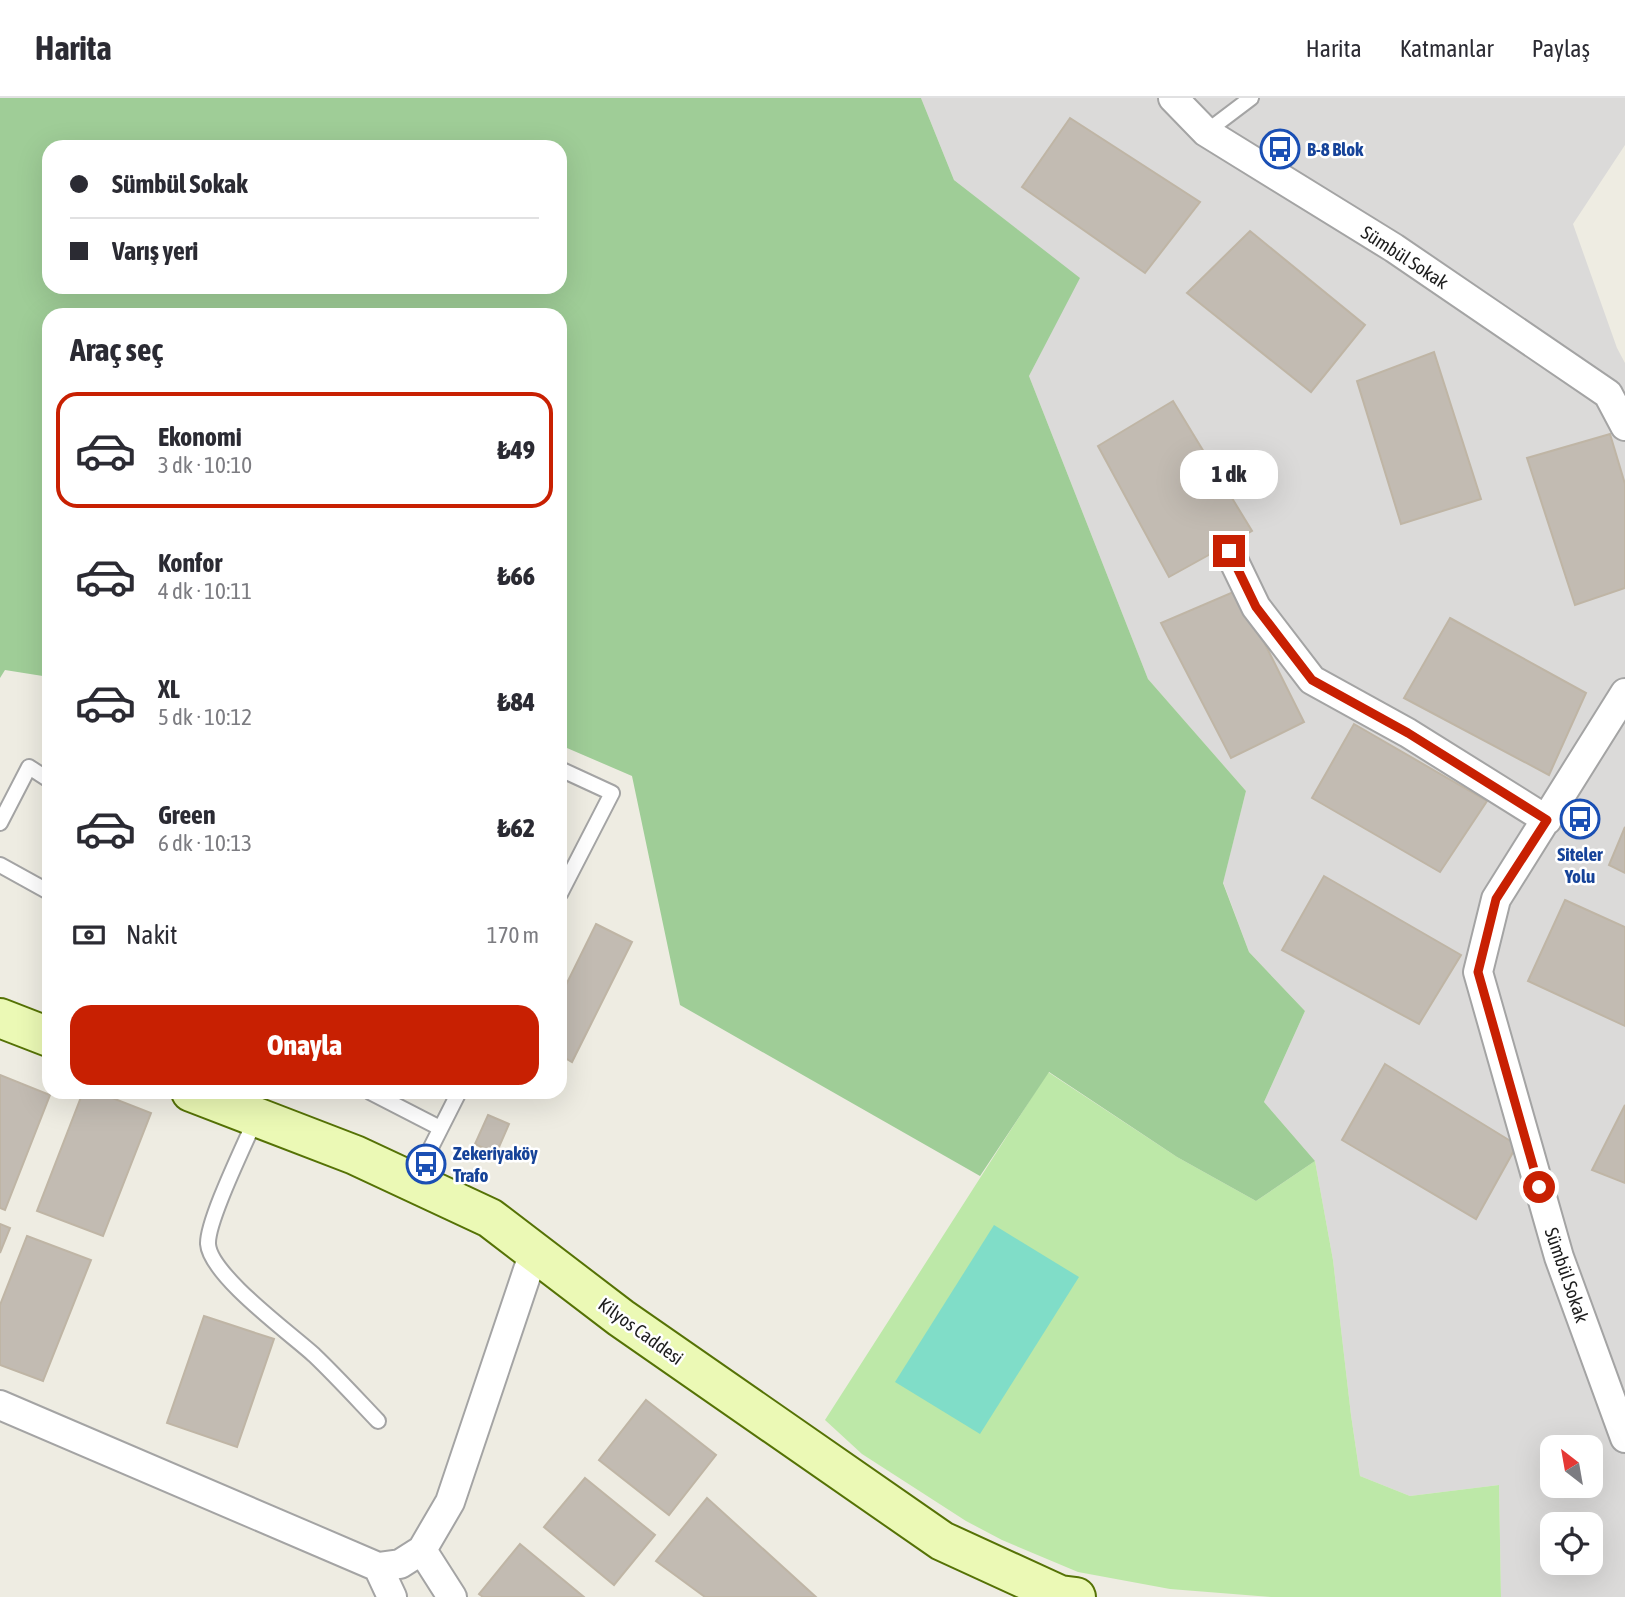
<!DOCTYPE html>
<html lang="tr">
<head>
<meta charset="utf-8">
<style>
	body { margin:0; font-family:"Asap Condensed",sans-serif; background:#f7f7f7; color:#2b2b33; height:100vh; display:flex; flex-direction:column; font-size:26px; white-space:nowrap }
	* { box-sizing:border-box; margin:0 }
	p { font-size:23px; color:#7c7c81 }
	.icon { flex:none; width:38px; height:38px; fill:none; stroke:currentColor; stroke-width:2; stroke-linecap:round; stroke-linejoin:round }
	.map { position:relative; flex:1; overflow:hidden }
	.sheet { position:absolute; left:42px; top:210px; width:525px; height:791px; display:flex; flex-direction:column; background:#fff; border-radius:21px; box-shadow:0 7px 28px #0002 }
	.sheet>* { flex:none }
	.top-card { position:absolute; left:42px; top:42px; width:525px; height:154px; border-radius:21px; box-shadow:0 7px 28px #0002; display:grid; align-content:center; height:154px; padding:0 28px; background:#fff }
	.needle { width:46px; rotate:329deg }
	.fabs { position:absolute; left:1540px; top:1337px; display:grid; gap:14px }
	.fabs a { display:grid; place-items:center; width:63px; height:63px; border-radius:14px; background:#fff; box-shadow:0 7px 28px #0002; font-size:35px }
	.end { position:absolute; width:32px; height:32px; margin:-16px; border:9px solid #c82002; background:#fff; box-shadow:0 0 0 4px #fff }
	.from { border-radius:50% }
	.bubble { position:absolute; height:49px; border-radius:21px; background:#fff; box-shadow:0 7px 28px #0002; font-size:23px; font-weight:800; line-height:49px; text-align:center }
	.top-card b { display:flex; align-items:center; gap:24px; height:66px; font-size:26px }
	.top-card b+b { border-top:2px solid #e1e1e2 }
	.top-card i { width:18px; height:18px; background:#2b2b33 }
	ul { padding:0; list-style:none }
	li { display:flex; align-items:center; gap:21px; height:116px; margin:0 14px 10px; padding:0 14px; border:4px solid transparent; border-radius:21px }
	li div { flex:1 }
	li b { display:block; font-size:26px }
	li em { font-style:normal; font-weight:800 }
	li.active { border-color:#c82002 }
	li>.icon { width:63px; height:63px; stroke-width:1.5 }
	h2 { padding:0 28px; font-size:32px; line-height:84px }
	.pay { display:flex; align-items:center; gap:18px; height:77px; padding:0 28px; font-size:26px }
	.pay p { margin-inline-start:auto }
	.cta { display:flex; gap:14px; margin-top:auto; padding:14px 28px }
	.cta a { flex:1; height:80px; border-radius:21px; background:#c82002; color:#fff; font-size:28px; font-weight:800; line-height:80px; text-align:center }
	header { display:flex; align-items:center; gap:42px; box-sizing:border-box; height:98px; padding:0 35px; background:#fff; border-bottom:2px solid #e1e1e2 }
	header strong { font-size:33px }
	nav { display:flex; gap:38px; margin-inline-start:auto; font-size:24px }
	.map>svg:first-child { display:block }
</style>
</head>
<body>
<header>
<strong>Harita</strong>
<nav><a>Harita</a><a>Katmanlar</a><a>Paylaş</a></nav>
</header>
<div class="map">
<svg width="1625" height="1499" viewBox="0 0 1625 1499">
	<rect width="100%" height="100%" fill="#eeece2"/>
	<path fill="#dbdad9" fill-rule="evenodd" d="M921,0H1625V47L1573,126L1617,250L1625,265V1499H1501L1499,1387L1410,1398L1360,1378L1351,1317L1333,1162L1315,1063L1264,1004L1305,913L1249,854L1223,784L1246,693L1148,581L1029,278L1079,180L954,82ZM1552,1349H1591V1388H1552ZM1552,1426H1591V1465H1552Z"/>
	<path fill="#bde8a8" d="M1048,974L1177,1059L1256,1103L1315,1063L1333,1162L1351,1317L1360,1378L1410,1398L1499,1387L1501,1499H1271L1170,1491L1078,1474L1002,1442L966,1423L862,1356L825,1322Z"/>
	<path fill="#9fcd97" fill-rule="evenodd" d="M0,0H921L954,82L1080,180L1029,278L1148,581L1246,693L1223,785L1249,854L1305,913L1264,1004L1315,1063L1256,1103L1177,1059L1049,974L980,1078L680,907L632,678L560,647V217H49V579L5,572L0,580ZM49,49H560V189H49Z"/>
	<path fill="#80ddc8" d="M994,1127L1079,1179L980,1336L895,1284Z"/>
	<path fill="#c2bbb2" stroke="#bfb5a5" stroke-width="2" d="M1070,20L1200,104L1145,175L1022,89Z
		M1250,133L1365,227L1311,294L1187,195Z
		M1434,254L1481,401L1401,426L1357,283Z
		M1173,303L1252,433L1169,479L1098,348Z
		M1610,336L1625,386V490L1575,507L1527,360Z
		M1238,492L1304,624L1231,660L1161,525Z
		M1450,520L1586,595L1549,677L1404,600Z
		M1354,626L1487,703L1440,774L1312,700Z
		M1625,729V775L1609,767Z
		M1324,778L1461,857L1419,926L1282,852Z
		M1565,802L1625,829V928L1528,883Z
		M596,826L632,844L572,964L560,957V899Z
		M1385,966L1517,1047L1476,1121L1342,1042Z
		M0,977L50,997L5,1112L0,1110Z
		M83,994H97L151,1015L103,1138L37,1113Z
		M1625,1007V1085L1592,1072Z
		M488,1017L509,1026L496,1056L475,1046Z
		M0,1126L10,1130L0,1155Z
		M27,1138L91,1162L43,1283L0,1267V1207Z
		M204,1218L274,1241L237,1349L167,1325Z
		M646,1302L716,1357L669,1417L599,1362Z
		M585,1380L655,1437L614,1487L544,1429Z
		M707,1400L816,1499H705L656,1463Z
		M520,1446L584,1499H483L479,1496Z"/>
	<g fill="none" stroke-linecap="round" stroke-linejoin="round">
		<defs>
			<path id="lane" d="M1206,34L1251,0
				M560,671L612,695L560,796
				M0,725L29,669L49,682
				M0,767L49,794
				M370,994L440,1030
				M256,1020C245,1046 207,1123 208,1146C210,1177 291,1236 314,1257C336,1278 357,1301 378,1323
				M414,1083L459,994"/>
			<path id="street" d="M1173,0L1206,34L1394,150L1608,296L1625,328
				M1229,453L1256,509L1312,582L1408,635L1547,722
				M1625,595L1496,801L1478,874L1559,1159L1625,1340
				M0,1307L378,1469L400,1466L422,1452L450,1404L534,1154
				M422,1452L452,1499
				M378,1469L392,1499"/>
			<path id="secondary" d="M0,920L49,939
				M191,994L355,1057L490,1120L621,1220L942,1443L1060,1497L1076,1499"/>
		</defs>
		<use href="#lane" stroke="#a4a4a4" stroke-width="18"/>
		<use href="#street" stroke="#a4a4a4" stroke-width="32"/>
		<use href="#secondary" stroke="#557205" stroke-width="42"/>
		<use href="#lane" stroke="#fff" stroke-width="14"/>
		<use href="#street" stroke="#fff" stroke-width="28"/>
		<use href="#secondary" stroke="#ebf9b5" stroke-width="38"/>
	</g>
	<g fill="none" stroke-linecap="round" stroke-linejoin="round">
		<path stroke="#c82002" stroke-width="9" d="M1229,453L1256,509L1312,582L1408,635L1547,722L1496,801L1478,874L1539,1089"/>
	</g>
	<defs>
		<symbol id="bus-ring" viewBox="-11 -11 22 22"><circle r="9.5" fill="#fff" stroke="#1a4fb4" stroke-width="1.5"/><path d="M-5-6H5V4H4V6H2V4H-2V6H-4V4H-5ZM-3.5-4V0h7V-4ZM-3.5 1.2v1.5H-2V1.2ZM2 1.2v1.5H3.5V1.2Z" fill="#1a4fb4"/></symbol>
	</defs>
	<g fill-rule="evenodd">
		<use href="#bus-ring" x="1258" y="29" width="44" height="44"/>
		<use href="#bus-ring" x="1558" y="699" width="44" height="44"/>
		<use href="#bus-ring" x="404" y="1044" width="44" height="44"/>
	</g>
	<g text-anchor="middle" stroke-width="5" stroke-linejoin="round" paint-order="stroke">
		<g font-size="19" font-weight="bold" fill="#164399" stroke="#fff" text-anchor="start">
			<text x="1307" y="58">B-8 Blok</text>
			<text x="1580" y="763" text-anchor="middle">Siteler<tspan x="1580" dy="22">Yolu</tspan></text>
			<text x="453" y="1062">Zekeriyaköy<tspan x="453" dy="22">Trafo</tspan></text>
		</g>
		<g font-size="19" fill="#1d1d1d" stroke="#fff">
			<text transform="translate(1405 159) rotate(33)" y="7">Sümbül Sokak</text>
			<text transform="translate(1567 1177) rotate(71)" y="7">Sümbül Sokak</text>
			<text transform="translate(641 1233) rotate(36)" y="7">Kilyos Caddesi</text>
		</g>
	</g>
</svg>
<div class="fabs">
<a><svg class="needle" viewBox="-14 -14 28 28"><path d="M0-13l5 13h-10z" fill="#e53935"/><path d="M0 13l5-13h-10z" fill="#7c7c81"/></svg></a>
<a><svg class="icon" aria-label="locate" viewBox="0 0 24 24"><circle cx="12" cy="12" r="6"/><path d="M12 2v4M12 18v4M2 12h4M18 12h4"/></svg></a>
</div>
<i class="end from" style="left:1539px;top:1089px"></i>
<i class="end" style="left:1229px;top:453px"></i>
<div class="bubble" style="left:1180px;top:352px;width:98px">1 dk</div>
<div class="top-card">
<b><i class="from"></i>Sümbül Sokak</b>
<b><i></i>Varış yeri</b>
</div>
<section class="sheet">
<h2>Araç seç</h2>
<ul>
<li class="active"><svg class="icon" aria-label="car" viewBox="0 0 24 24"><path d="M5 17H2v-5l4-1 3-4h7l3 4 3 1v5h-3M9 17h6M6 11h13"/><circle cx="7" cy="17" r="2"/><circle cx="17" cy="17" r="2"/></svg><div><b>Ekonomi</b><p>3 dk · 10:10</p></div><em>₺49</em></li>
<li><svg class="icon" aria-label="car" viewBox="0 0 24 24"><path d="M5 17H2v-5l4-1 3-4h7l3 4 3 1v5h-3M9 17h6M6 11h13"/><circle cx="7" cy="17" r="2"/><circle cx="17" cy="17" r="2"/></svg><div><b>Konfor</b><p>4 dk · 10:11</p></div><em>₺66</em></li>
<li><svg class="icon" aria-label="car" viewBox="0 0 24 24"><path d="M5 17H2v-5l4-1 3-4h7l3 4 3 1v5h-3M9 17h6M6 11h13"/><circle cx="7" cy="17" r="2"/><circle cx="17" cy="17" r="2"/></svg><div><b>XL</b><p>5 dk · 10:12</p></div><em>₺84</em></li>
<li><svg class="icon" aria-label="car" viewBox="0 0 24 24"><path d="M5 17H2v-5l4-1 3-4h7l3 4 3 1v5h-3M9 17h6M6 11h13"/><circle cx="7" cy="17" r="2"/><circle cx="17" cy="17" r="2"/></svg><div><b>Green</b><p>6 dk · 10:13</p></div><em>₺62</em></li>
</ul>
<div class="pay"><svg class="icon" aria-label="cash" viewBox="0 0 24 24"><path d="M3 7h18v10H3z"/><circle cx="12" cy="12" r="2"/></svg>Nakit<p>170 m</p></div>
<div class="cta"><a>Onayla</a></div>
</section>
</div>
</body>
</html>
